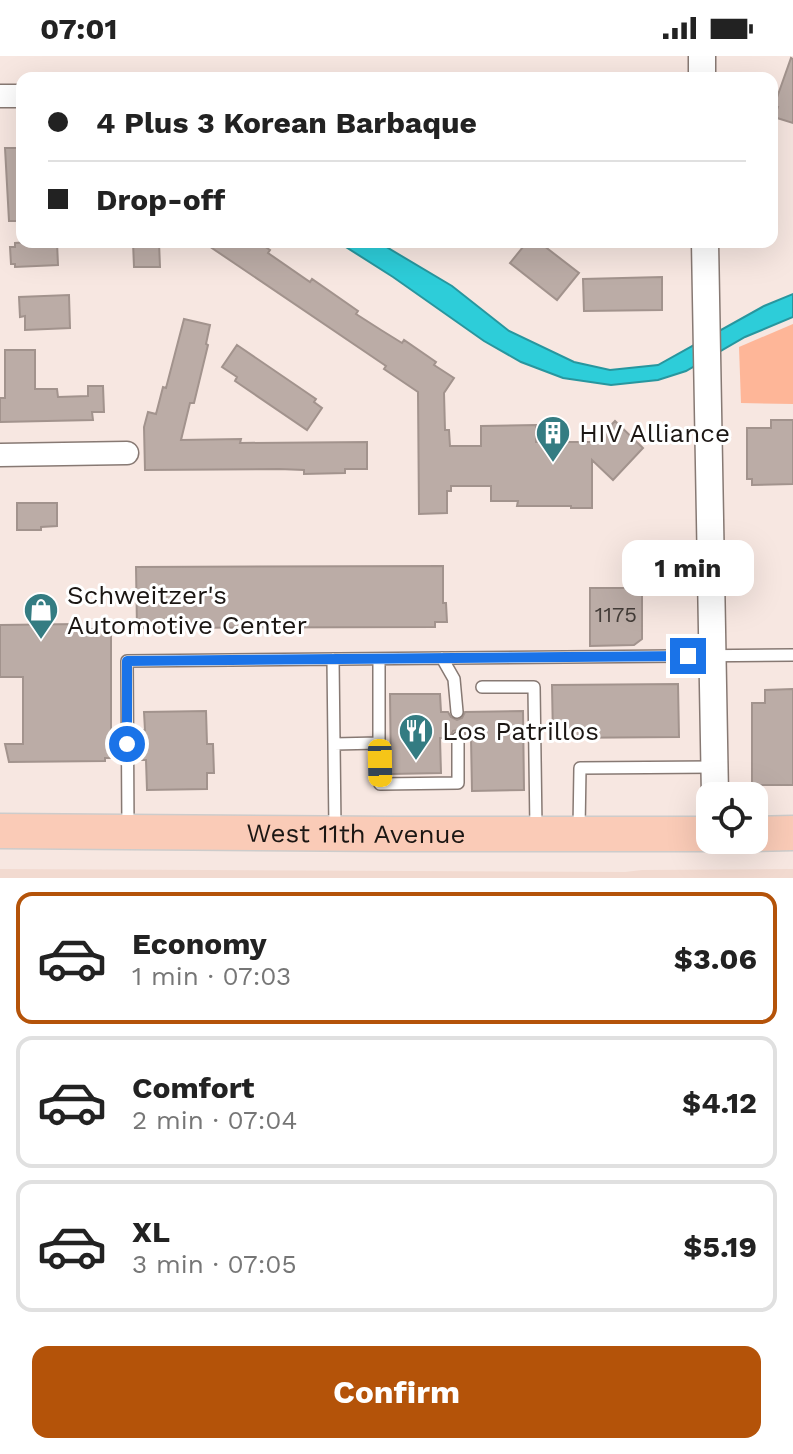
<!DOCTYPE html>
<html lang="en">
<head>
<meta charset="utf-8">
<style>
	body { margin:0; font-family:"Work Sans",sans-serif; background:#f2f2f2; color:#222; height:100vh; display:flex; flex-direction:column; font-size:30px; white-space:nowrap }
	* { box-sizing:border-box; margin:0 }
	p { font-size:26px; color:#767676 }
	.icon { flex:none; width:44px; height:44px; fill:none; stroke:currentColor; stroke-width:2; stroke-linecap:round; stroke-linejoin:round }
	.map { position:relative; height:822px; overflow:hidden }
	.sheet { display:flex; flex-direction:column; background:#fff; flex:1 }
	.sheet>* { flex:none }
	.guide { position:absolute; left:16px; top:16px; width:762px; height:176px; border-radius:16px; box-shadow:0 8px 32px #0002; display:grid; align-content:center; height:176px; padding:0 32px; background:#fff }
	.controls { position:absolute; left:696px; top:726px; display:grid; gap:16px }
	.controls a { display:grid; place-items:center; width:72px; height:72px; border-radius:16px; background:#fff; box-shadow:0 8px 32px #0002; font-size:40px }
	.end { position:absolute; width:36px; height:36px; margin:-18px; border:10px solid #1a73e8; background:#fff; box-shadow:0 0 0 4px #fff }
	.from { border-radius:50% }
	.bubble { position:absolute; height:56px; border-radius:16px; background:#fff; box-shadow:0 8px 32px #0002; font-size:26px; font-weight:700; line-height:56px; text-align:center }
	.car { position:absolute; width:24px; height:48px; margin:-24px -12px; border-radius:10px; box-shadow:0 0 6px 2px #0007; background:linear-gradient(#f5c518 24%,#345 0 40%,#f5c518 0 76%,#345 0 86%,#f5c518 0) }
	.guide b { display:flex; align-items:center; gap:28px; height:76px; font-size:30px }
	.guide b+b { border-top:2px solid #e0e0e0 }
	.guide i { width:20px; height:20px; background:#222 }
	ul { padding:14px 0 0; list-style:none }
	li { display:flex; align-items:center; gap:24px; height:132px; margin:0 16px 12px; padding:0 16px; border:4px solid #e0e0e0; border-radius:16px }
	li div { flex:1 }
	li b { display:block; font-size:30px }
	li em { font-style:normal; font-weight:700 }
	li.current { border-color:#b45309 }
	li>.icon { width:72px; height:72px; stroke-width:1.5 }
	.button { display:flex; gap:16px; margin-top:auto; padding:16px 32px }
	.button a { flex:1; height:92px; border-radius:16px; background:#b45309; color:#fff; font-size:32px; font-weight:700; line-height:92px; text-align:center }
	.status { display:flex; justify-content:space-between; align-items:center; height:56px; padding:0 40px; background:#fff; direction:ltr }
	.status svg { height:22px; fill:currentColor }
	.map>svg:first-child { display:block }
</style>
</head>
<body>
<div class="status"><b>07:01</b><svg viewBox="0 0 49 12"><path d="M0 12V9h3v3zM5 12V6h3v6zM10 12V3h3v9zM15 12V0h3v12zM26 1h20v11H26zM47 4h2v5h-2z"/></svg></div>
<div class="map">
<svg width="793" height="822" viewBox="0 0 793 822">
	<rect width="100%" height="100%" fill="#f7e7e1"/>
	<path fill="#f2dad0" d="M0,813L625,816L642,814L793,813V822H0Z"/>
	<path fill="#feb698" d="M793,268V348L741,347L739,291Z"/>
	<path fill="#2dcdd9" stroke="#28969e" stroke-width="2" d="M338,186H378L452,230L509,275L574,306L610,314L658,309L764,250L793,238V261L745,281L686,315L658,324L611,329L563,322L521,306L484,285L393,221Z"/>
	<path fill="#bbaca6" stroke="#a2938d" stroke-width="2" d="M791,2L793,3V67L774,61L778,51L774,50Z
		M5,92H22V165H9Z
		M31,186H57L58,209L15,211V208H11L10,191H15V187Z
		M133,186H159L160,211H134Z
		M203,186H258L270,194L268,197L310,226L312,223L358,255L356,258L381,274L402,287L404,284L436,306L434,309L454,322L444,337L445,374H449L450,390H481V370L536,369V386H595L615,365L643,392L613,424L592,404V452H571V450H517L518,445H491V430H451V435H447V457L419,458L418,336L384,313L386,310Z
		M527,186H539L579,217L557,244L510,207Z
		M662,221V254L584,255L583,223Z
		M69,239L70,272L25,274V260L20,261L19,241Z
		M184,263L210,269L206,288L208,289L194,347H190L181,384L241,383L240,387L367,386V413H345V417L304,418V414L279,413L145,414L144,371L148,356L156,358L163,331L166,332Z
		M237,289L316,343L314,346L322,352L307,374L235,325L237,321L222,311Z
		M5,294H35V333H57L58,341L88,340V330H103L104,356H92L93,364L0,366V342H5Z
		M771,364H793V428L752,429V423H747V372H771Z
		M17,447H57V470L41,471V474H17Z
		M443,510V547H446L447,566H435V571L137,572L136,511Z
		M590,532H642V583L634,589L590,590Z
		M77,568V573H111V675H119V702H105V705L9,706L5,688H23V621H0V569Z
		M678,628L679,681L553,682L552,629Z
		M793,633V729H752V647H765V634Z
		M390,638H440L441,656H448L451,661L457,664L462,662L465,656L523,655L524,734L472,735L471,682H466L465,677L459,674L453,675L450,682H440L441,717L391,718Z
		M206,655L207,688H213L214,717H207V733L147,734L146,704H140V701H136V675L145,674L144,656Z"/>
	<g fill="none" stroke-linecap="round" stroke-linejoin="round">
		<defs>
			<path id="service" d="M442,602L454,623L457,656
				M333,603L335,773
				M482,631H534L536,773
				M379,687L380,728L458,727V682
				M334,688L379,687V603
				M579,773L580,712L714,711
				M128,774L127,605L793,599"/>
			<path id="minor" d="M0,40H22
				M0,399L127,397"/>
			<path id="tertiary" d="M702,0V22
				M705,186L715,740"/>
			<g id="primary">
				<path id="s1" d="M0,775L394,778H710"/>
				<path d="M754,778L793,777"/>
			</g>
		</defs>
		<use href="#service" stroke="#877973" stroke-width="14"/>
		<use href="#minor" stroke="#877973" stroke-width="25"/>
		<use href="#tertiary" stroke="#877973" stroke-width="29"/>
		<use href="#primary" stroke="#cdcccb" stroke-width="37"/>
		<use href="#service" stroke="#fff" stroke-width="11"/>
		<use href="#minor" stroke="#fff" stroke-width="22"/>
		<use href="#tertiary" stroke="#fff" stroke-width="26"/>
		<use href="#primary" stroke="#facbb7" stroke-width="34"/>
	</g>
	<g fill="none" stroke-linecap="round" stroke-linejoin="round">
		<path stroke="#1a73e8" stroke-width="10" d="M127,688V605L688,600"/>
	</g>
	<defs>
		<symbol id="building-pin" viewBox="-11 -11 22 30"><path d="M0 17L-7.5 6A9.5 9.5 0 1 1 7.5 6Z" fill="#347c82" stroke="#fff"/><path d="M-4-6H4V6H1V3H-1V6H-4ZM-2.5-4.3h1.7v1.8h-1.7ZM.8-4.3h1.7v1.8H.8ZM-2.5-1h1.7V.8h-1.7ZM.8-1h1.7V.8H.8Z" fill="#fff"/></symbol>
		<symbol id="shop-pin" viewBox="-11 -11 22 30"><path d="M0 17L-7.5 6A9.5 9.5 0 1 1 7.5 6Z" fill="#347c82" stroke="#fff"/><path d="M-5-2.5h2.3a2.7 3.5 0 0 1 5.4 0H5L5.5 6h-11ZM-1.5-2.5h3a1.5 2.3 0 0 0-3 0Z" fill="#fff"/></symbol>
		<symbol id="restaurant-pin" viewBox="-11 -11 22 30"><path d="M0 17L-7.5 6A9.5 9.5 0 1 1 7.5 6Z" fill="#347c82" stroke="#fff"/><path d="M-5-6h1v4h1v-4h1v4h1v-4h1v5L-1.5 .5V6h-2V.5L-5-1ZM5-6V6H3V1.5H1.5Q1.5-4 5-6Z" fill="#fff"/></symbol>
	</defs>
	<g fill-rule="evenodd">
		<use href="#building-pin" x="533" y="357" width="40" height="54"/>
		<use href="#shop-pin" x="21" y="534" width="40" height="54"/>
		<use href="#restaurant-pin" x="396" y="655" width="40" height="54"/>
	</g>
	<g text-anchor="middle" stroke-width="6" stroke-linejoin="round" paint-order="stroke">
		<g font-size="22" fill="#433c38">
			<text x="616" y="566">1175</text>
		</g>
		<g font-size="26" fill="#1b1613" stroke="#fff" text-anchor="start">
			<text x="579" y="386">HIV Alliance</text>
			<text x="67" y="548">Schweitzer's<tspan x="67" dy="30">Automotive Center</tspan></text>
			<text x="442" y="684">Los Patrillos</text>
		</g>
		<g font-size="26" fill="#1b1613" stroke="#fff">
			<text dy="9" stroke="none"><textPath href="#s1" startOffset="356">West 11th Avenue</textPath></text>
		</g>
	</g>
</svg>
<div class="controls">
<a><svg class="icon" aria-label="locate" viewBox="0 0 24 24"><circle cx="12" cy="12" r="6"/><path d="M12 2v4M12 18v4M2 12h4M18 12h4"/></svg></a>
</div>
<i class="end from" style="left:127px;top:688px"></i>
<i class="end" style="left:688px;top:600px"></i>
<div class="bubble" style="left:622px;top:484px;width:132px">1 min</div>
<i class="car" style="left:380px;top:707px;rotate:179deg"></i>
<div class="guide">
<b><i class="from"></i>4 Plus 3 Korean Barbaque</b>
<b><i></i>Drop-off</b>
</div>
</div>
<section class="sheet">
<ul>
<li class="current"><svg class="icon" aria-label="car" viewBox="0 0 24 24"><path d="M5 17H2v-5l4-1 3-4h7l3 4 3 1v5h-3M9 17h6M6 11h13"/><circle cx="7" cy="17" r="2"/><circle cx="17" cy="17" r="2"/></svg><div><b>Economy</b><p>1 min · 07:03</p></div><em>$3.06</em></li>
<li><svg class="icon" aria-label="car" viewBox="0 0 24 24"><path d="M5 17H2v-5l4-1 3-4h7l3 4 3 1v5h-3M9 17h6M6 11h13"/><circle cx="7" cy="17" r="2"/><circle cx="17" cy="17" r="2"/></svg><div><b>Comfort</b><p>2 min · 07:04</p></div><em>$4.12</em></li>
<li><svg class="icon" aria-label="car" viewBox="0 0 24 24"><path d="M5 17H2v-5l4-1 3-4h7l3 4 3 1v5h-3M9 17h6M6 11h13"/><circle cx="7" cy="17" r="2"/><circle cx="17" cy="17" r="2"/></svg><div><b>XL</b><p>3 min · 07:05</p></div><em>$5.19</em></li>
</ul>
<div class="button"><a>Confirm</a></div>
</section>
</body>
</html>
